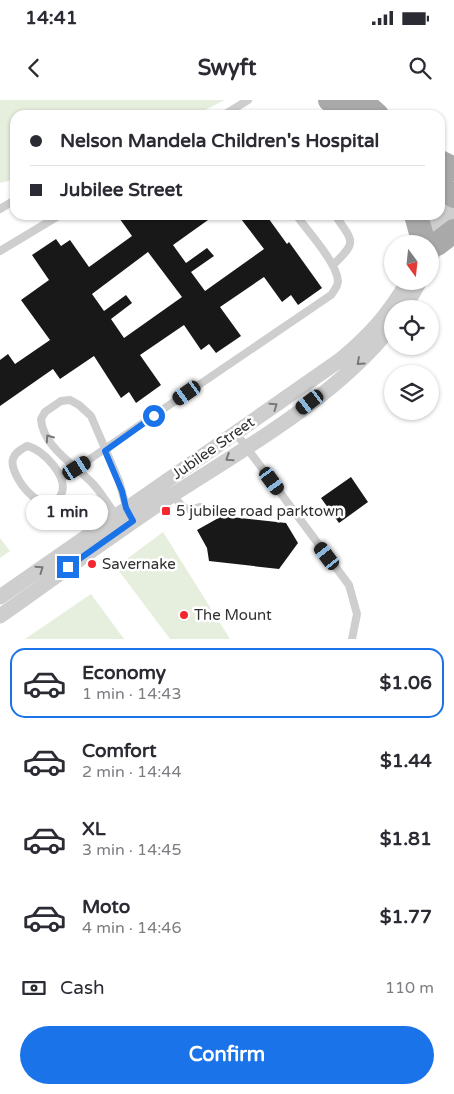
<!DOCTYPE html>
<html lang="en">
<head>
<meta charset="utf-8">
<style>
	body { margin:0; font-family:"Varela Round",sans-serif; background:#f2f2f3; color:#2b2b33; height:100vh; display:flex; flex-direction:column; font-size:19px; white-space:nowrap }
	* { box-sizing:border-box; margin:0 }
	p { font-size:16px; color:#7c7c81 }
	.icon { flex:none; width:28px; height:28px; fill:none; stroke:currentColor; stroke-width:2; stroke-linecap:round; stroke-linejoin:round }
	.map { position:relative; height:539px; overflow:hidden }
	.details { display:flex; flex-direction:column; background:#fff; flex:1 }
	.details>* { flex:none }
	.guide { position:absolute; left:10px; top:10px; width:435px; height:110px; border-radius:15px; box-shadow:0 1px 4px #0004; display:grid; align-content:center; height:110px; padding:0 20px; background:#fff }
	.needle { width:32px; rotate:165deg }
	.buttons { position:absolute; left:384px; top:135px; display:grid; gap:10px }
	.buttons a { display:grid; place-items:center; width:55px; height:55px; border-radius:50%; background:#fff; box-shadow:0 1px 4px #0004; font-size:25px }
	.end { position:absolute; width:22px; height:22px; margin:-11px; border:6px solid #1a73e8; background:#fff; box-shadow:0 0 0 2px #fff }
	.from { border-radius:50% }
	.bubble { position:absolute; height:35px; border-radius:18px; background:#fff; box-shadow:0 1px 4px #0004; font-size:16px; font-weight:700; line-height:35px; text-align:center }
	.car { position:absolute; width:15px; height:30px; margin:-15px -8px; border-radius:6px; box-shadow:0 0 4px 1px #0007; background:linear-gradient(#222 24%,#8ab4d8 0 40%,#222 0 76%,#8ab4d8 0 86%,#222 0) }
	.guide b { display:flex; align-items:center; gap:18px; height:48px; font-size:19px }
	.guide b+b { border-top:1px solid #e1e1e2 }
	.guide i { width:12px; height:12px; background:#2b2b33 }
	ul { padding:9px 0 0; list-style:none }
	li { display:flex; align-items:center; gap:15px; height:70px; margin:0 10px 8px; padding:0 10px; border:2px solid transparent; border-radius:15px }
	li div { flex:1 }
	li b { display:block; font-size:19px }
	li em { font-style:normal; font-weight:700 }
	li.on { border-color:#1a73e8 }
	li>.icon { width:45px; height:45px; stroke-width:1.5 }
	.pay { display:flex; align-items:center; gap:12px; height:55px; padding:0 20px; font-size:19px }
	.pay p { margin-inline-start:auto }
	.action { display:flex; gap:10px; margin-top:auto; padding:10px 20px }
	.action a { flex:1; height:58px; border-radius:30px; background:#1a73e8; color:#fff; font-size:20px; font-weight:700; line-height:58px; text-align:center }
	.status { display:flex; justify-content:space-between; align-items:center; height:35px; padding:0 25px; background:#fff; direction:ltr }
	.status svg { height:14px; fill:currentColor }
	header { display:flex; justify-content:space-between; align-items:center; height:65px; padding:0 20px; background:#fff; font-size:22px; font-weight:700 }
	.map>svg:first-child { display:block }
</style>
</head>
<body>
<div class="status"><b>14:41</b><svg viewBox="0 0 49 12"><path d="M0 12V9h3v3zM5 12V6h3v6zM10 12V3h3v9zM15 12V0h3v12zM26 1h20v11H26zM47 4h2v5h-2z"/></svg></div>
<header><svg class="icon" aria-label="back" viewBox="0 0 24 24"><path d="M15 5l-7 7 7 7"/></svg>Swyft<svg class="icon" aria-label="search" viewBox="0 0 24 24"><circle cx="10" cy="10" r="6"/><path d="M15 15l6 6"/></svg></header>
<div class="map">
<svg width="454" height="539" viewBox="0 0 454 539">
	<rect width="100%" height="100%" fill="#fff"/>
	<path fill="#e6efde" d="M0,0H225L195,15H15V79L0,83Z
		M163,432L230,539H170L116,467Z
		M0,438L10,451L0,458Z
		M91,494L124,539H25Z"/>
	<path fill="#181818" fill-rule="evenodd" d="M117,115H215L173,145L186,163L207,148L214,156L191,172L205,191L264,149L238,115H266L287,144L289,142L322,188L298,205L291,195L282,202L264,177L220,207L241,236L216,253L209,244L201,250L184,225L140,255L161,285L136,303L129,292L121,298L94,256L60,279L53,269L0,306V260L8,254L15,264L50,240L21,200L49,180L32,155L56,139L61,146L70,140L89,167L132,136ZM148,152L182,197L124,238L111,219L132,203L126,195L104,211L92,194Z
		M351,377L368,402L339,423L321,398Z
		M222,416L286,423L298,443L279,469L209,461L207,448L197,430Z"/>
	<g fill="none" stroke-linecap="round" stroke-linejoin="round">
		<path stroke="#cecece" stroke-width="8" d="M224,15L248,0
			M0,109L15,100
			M0,151L60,115
			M333,165C358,141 353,142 335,115
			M235,332L349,485L357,514L352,539
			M27,346C43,349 70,378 61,395C45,423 8,374 13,359C15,352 22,349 27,346Z
			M62,378L331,195C334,191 338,186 338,181C337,163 307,130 296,115
			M173,395C181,406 186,413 200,407
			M118,417C109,407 103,395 94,385C77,366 43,348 41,319L45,312L61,301L70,300L79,305L91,316L119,381L127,410"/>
		<path stroke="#cecece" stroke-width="15" d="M426,144L454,89
			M430,159L454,112
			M404,209L420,181
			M0,497L340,260C370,235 388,215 408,181
			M0,516C57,476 113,434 171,396C247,347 336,297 392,226"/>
		<path stroke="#a9a9a9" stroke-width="24" d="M330,0L347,15
			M360,0L377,15
			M440,62L454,69
			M440,87L454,96
			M416,115L424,144
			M437,144L454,131"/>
	</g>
	<defs><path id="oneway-chevron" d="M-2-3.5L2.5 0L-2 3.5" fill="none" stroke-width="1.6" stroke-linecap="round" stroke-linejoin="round" transform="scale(1.25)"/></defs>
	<g stroke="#787878">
		<use href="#oneway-chevron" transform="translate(360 262) rotate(138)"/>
		<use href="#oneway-chevron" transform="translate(274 306) rotate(-35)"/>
		<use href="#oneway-chevron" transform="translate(49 338) rotate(-125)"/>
		<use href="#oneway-chevron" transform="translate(229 358) rotate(147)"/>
		<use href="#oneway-chevron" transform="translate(40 469) rotate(-35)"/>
	</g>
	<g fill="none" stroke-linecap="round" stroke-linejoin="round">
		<path stroke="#1a73e8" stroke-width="6" d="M68,467L133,421L126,408L122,391L105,351L154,316"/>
	</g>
	<g fill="#f4262f" stroke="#fff" stroke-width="2">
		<rect x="161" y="406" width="10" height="10" rx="2.5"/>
		<circle cx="92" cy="464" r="5"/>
		<circle cx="184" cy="515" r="5"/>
	</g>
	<g text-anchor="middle" stroke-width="5" stroke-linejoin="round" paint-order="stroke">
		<g font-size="15" fill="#313131" stroke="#fff">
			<text transform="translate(213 348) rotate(-35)" y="5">Jubilee Street</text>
		</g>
		<g font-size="15" fill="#313131" stroke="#fff" text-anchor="start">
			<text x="176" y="416">5 jubilee road parktown</text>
			<text x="102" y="469">Savernake</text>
			<text x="194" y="520">The Mount</text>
		</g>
	</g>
</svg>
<div class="buttons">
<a><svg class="needle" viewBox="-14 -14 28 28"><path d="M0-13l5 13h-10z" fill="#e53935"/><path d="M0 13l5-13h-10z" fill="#7c7c81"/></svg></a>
<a><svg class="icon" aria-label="locate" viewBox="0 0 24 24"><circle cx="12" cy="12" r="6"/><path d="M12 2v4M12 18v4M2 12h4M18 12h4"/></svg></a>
<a><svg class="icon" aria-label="layers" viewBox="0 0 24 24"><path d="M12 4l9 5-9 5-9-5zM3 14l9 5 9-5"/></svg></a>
</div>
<i class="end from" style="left:154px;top:316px"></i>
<i class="end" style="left:68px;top:467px"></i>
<div class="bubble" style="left:26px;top:395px;width:82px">1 min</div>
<i class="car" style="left:187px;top:293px;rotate:235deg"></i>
<i class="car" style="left:310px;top:302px;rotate:233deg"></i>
<i class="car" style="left:77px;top:368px;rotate:58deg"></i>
<i class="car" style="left:272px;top:381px;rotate:144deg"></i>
<i class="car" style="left:327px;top:456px;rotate:323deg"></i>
<div class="guide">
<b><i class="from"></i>Nelson Mandela Children's Hospital</b>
<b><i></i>Jubilee Street</b>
</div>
</div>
<section class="details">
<ul>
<li class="on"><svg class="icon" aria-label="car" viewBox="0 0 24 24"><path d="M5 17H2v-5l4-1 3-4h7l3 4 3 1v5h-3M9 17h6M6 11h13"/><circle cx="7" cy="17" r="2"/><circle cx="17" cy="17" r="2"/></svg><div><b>Economy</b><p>1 min · 14:43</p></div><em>$1.06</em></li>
<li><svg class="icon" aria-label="car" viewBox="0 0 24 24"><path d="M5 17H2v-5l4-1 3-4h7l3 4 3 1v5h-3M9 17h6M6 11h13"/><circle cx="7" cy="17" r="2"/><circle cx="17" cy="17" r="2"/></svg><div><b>Comfort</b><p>2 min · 14:44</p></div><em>$1.44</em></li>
<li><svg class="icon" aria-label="car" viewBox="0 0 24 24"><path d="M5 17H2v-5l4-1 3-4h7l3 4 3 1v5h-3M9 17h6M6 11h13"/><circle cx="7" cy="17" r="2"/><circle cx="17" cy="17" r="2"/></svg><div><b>XL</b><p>3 min · 14:45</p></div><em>$1.81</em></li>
<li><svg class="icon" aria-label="car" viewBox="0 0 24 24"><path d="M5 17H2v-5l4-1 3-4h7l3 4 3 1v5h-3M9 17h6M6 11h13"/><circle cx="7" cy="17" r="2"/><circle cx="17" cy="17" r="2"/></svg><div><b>Moto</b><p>4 min · 14:46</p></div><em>$1.77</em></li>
</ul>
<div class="pay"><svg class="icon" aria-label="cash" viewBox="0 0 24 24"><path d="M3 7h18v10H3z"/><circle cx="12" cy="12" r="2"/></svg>Cash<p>110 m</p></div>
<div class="action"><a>Confirm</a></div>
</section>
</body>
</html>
